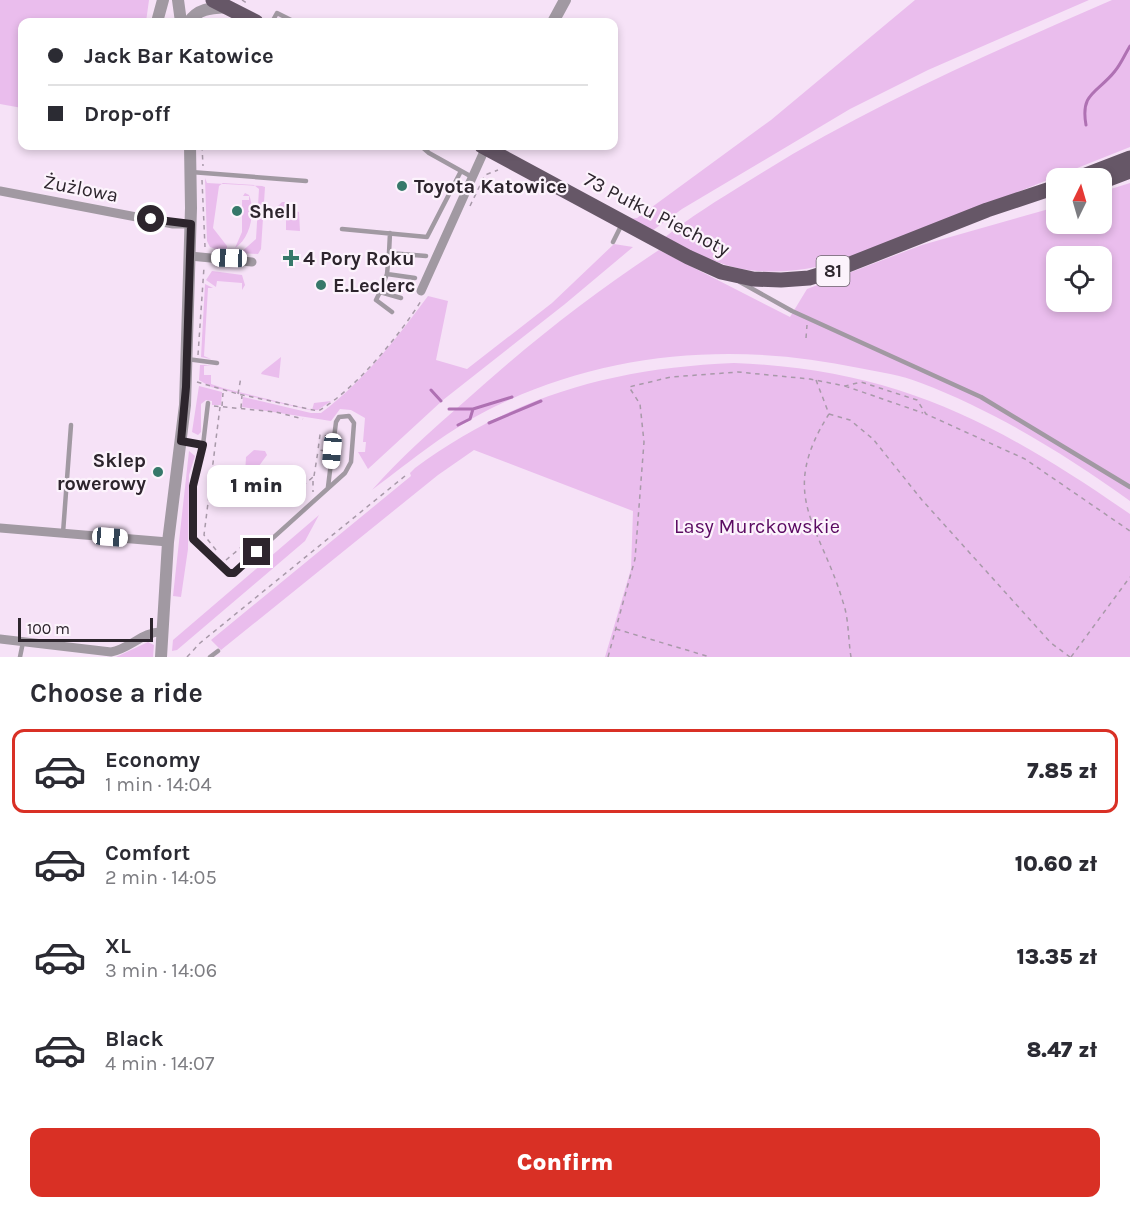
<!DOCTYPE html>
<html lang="en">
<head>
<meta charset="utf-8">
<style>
	body { margin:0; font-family:Karla,sans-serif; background:#f2f2f3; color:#2b2b33; height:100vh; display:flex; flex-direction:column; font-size:22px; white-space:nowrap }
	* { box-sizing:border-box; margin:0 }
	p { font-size:20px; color:#7c7c81 }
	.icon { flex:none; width:33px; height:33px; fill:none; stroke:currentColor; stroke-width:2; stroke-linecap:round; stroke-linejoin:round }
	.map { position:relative; height:657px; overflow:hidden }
	.side { display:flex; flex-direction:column; background:#fff; flex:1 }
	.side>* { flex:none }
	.hud { position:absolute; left:18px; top:18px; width:600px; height:132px; border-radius:12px; box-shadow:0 3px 9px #0003; display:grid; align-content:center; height:132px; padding:0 30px; background:#fff }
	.needle { width:39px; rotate:5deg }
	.controls { position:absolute; left:1046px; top:168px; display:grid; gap:12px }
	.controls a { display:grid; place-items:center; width:66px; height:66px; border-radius:12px; background:#fff; box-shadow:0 3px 9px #0003; font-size:30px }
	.scale { position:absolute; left:18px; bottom:15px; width:135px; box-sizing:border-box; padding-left:6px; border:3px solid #2d252d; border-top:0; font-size:16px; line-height:21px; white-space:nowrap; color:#2d252d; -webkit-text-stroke:4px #fcf3fc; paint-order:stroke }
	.end { position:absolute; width:27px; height:27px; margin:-14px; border:8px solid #2d252d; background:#fff; box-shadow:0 0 0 3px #fff }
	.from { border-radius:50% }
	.bubble { position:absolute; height:42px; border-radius:12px; background:#fff; box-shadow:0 3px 9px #0003; font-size:20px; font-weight:800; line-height:42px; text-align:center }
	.car { position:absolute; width:18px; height:36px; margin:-18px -9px; border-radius:8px; box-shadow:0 0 4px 2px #0007; background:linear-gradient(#fff 24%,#345 0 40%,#fff 0 76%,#345 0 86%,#fff 0) }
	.hud b { display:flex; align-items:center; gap:21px; height:57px; font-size:22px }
	.hud b+b { border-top:2px solid #e1e1e2 }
	.hud i { width:15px; height:15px; background:#2b2b33 }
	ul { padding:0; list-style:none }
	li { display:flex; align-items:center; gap:18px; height:84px; margin:0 12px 9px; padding:0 18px; border:3px solid transparent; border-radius:12px }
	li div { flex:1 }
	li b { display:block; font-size:22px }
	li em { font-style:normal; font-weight:800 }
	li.on { border-color:#d93025 }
	li>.icon { width:54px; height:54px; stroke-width:1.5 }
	h2 { padding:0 30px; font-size:27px; line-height:72px }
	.primary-button { display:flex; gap:12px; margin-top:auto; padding:12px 30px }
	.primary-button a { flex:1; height:69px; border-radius:12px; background:#d93025; color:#fff; font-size:24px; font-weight:800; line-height:69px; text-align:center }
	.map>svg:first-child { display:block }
</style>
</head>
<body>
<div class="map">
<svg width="1130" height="657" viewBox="0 0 1130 657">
	<rect width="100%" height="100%" fill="#f6e2f7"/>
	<path fill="#eabded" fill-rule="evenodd" d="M0,0H149L146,22H22V108L0,104Z
		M915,0H1089L928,70L850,109L682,209L652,231L630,219L637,218L771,120Z
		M1112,0H1130V147C1072,170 1015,193 957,217C894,242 827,276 758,271C723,269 695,252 664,238C690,217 718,200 747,182C864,108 986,55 1112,0Z
		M205,178L207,183L262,186L265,187L261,249L258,254L240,253L256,239L259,189L254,185L223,183L219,186L213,228L227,246V249L221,251L210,247L207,241Z
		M1130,183V501C1066,455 995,411 921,383C901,375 880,372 859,368C736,342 610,351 496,406C450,428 412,460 372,490C400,458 432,430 464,402C526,346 590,295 659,250L790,317L807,289L922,245L1056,207V224H1101V192ZM1056,256H1101V302H1056Z
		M245,193L249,195C256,212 250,239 235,248L242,232V200H249V196H243Z
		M282,202H287L286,209L299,212L300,231L286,230V218L276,217L277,207Z
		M614,244L633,247L565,304L443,400L368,469L358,452H365L366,442H363L365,418L351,410L340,409L331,421L242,407L243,397L311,413H321C364,381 396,339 428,296L448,301L436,360L467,369L552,303Z
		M212,271L242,275L245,285L242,290V283L217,281L216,287L206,280Z
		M205,284L213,288H208L204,356L211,359L201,357Z
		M281,357L279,378L261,374L262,372Z
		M734,363C897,369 998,423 1130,514V657H605L631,569L633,511L474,450L438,475L221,650L211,640L411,476L410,473L415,468C513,396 613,368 734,363Z
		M200,365H211L204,366V375H211V384L223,388L312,410L314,403L331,401L318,410H310L211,387L199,380Z
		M199,386L222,392L221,405H212V401L206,400L201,404V432L198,435L192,432Z
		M254,450L265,451L267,455L253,474L247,476L245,474L246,457Z
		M189,451L195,456L189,475L188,549L181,597L173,596Z
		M319,515L305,541L177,650L172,651L173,640Z
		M148,642L154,645L153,657H116Z"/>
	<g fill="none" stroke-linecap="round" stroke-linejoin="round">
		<path stroke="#af71b3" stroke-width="3" d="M1086,125C1080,92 1098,93 1115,71C1121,64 1125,54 1130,46
			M431,390L441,401
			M449,409H473L512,397
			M489,423L541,401
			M458,425L470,419L473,409"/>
		<path stroke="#a899a9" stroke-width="1.5" stroke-dasharray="4.5 4.5" stroke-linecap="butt" d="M242,0L248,4
			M202,146L203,166
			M202,180L205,247
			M470,206L485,175L498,170
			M806,338L807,325
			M198,355L204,267
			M816,380L829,414C777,496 820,524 843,602C849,619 848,639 851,657
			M197,382L238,394L318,411C355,390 399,336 421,301
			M845,386L923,413
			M238,394L241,377
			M214,406L276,412L303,419
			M222,406L223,393
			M241,408L242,395
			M829,414L850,420L873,439L922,500L1051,643L1070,657
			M325,451L318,450L320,435L327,436
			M314,476L318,451
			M289,498L313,477V492
			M216,550L204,535L220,407
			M226,560L245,544L253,547
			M616,629L710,657
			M187,657L200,643L405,476
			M608,657L635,559L644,442L640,404L629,387L671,377L738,372L810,379L845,386L861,382L917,400L926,414L1025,459L1130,531
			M1071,657L1130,577"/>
		<path stroke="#a199a2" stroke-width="4.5" d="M272,22L277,13L295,22
			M421,146L429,153L472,177
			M191,172L306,181
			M342,229L427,237L461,171
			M390,233L389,253L426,256
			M613,242L622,224
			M389,253L387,274L415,278
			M387,274L380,292L401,298
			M740,282L792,311L981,397L1130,487
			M380,292L376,300L392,312
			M187,359L217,363
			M182,441L203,445L208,403
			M203,445L193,486V539L229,573H234L345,473L351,462L354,423L349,416L339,417L336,422L328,487
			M63,533L71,425
			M20,657L23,642
			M210,657L218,651"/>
		<path stroke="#a199a2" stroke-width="9" d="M0,191L173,224H191
			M190,256L252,262
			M421,291L486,147
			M0,528L168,542
			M0,639L111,652C130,649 143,631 162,632"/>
		<path stroke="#a199a2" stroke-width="12" d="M178,0L181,22
			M157,22L163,0
			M189,22C198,8 212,8 228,7
			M553,22L565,0
			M161,657L168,542L185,405L191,208L190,146"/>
		<path stroke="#665767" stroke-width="15" d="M213,0L256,22
			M482,146L688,257L721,272L753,279L781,280L809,278L835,270L987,210L1056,187
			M1078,178L1130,158
			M1101,182L1130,171"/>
	</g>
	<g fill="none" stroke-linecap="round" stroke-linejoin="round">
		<path stroke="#2d252d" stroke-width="8" d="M151,219L191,224L186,387L181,441L203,445L193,486V539L229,573H234L257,552"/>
	</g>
	<g fill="#36786a" stroke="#fcf3fc" stroke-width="2">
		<circle cx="402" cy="186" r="6"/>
		<circle cx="237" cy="211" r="6"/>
		<path d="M288 249h6v6h6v6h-6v6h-6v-6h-6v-6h6z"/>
		<circle cx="321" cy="285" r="6"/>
		<circle cx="158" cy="472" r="6"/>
	</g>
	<g text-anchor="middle" stroke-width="4.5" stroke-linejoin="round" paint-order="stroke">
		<rect fill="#fcf3fc" stroke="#6b636b" stroke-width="1.5" x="816.5" y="256" width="33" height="30" rx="4.5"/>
		<g font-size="18" font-weight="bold" fill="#2d252d">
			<text x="833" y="277">81</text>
		</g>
		<g font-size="20" font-weight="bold" fill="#2d252d" stroke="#fcf3fc" text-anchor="start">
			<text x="414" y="193">Toyota Katowice</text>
			<text x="249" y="218">Shell</text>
			<text x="303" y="265">4 Pory Roku</text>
			<text x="333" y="292">E.Leclerc</text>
			<text x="146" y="467" text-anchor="end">Sklep<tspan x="146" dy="23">rowerowy</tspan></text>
		</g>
		<g font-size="20" fill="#2d252d" stroke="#fcf3fc">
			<text transform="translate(81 188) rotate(11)" y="7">Żużlowa</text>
			<text transform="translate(657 214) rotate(27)" y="7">73 Pułku Piechoty</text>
		</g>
		<g font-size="20" fill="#5a0a61" stroke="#fcf3fc">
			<text x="757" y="533">Lasy Murckowskie</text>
		</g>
	</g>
</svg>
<div class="controls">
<a><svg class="needle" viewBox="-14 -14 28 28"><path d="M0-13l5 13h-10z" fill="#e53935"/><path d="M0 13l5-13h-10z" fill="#7c7c81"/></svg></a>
<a><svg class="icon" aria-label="locate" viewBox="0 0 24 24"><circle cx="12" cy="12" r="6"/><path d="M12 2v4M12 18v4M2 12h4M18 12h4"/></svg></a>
</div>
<div class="scale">100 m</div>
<i class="end from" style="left:151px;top:219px"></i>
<i class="end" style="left:257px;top:552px"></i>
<div class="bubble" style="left:207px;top:465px;width:99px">1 min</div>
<i class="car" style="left:229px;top:258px;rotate:272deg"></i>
<i class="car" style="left:332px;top:451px;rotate:185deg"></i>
<i class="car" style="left:110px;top:537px;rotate:95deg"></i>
<div class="hud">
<b><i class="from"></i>Jack Bar Katowice</b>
<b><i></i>Drop-off</b>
</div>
</div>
<section class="side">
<h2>Choose a ride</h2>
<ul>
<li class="on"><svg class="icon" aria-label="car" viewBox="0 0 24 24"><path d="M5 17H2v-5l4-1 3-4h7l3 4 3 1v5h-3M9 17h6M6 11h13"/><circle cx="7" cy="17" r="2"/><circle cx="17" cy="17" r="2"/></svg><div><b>Economy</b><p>1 min · 14:04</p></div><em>7.85 zł</em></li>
<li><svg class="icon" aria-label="car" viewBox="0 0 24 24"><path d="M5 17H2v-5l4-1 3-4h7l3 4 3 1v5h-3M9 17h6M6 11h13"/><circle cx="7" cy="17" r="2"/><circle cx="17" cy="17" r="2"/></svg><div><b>Comfort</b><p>2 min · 14:05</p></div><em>10.60 zł</em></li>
<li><svg class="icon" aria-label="car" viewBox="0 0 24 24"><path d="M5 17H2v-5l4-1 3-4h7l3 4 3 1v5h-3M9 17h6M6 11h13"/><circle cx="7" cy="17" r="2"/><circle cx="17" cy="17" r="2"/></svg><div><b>XL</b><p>3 min · 14:06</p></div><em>13.35 zł</em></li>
<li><svg class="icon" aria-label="car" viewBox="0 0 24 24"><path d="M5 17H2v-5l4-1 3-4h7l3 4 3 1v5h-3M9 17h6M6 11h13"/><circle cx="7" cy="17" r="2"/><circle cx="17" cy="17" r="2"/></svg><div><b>Black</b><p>4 min · 14:07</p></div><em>8.47 zł</em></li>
</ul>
<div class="primary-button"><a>Confirm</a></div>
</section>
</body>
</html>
